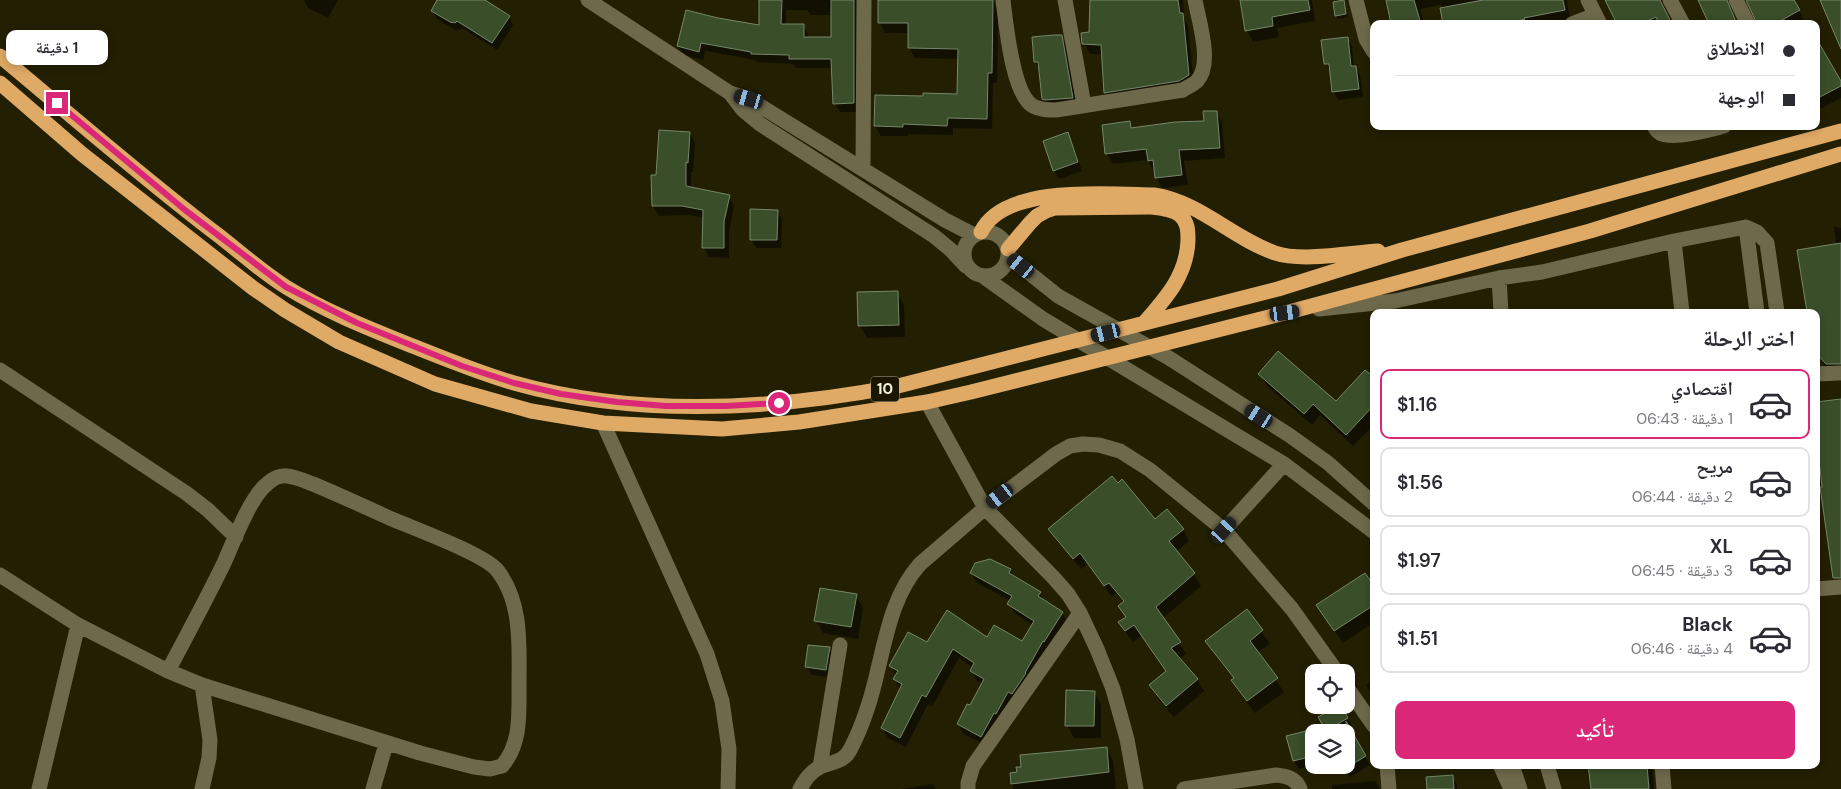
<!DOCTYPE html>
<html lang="ar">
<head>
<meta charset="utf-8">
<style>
	body { margin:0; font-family:"DM Sans","Noto Naskh Arabic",sans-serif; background:#f2f2f3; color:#2b2b33; direction:rtl; height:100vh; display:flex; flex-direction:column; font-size:19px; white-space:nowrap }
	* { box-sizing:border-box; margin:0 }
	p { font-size:16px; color:#7c7c81 }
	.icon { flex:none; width:28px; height:28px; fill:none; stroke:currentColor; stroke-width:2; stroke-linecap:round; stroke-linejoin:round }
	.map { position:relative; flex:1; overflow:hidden; direction:ltr }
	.side { position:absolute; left:1370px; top:309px; width:450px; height:460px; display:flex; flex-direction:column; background:#fff; border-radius:10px; box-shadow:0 2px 8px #0003; direction:rtl }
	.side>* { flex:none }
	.top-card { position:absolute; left:1370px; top:20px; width:450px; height:110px; border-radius:10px; box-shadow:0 2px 8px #0003; direction:rtl; display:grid; align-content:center; height:110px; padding:0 25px; background:#fff }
	.fabs { position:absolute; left:1305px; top:664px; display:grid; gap:10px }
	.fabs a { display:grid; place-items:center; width:50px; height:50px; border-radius:10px; background:#fff; box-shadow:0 2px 8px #0003; font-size:25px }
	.end { position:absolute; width:22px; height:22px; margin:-11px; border:6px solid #db2777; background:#fff; box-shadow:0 0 0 2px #fff }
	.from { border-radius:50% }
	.bubble { position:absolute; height:35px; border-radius:10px; background:#fff; box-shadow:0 2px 8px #0003; font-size:16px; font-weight:600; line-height:35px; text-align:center; direction:rtl }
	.car { position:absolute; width:15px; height:30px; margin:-15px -8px; border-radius:6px; box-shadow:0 0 4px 1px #0007; background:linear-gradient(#222 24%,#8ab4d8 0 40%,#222 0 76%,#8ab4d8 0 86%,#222 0) }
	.top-card b { display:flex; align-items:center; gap:18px; height:48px; font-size:19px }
	.top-card b+b { border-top:1px solid #e1e1e2 }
	.top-card i { width:12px; height:12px; background:#2b2b33 }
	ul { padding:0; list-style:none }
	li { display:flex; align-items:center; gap:15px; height:70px; margin:0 10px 8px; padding:0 15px; border:2px solid #e1e1e2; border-radius:10px }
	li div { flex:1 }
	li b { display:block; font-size:19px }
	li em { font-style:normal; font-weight:600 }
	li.selected { border-color:#db2777 }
	li>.icon { width:45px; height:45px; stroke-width:1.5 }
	h2 { padding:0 25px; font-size:22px; line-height:60px }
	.cta { display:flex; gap:10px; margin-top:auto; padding:10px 25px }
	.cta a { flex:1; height:58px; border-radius:10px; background:#db2777; color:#fff; font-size:20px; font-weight:600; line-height:58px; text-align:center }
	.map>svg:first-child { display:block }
</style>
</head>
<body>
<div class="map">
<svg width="1841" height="789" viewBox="0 0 1841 789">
	<rect width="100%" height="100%" fill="#231f02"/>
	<path fill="#0007" fill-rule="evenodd" d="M304,0H338L328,18L308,8Z
		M439,0H475L509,17L513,25L497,50L462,28L460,30L458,29L457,31L437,19L432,11Z
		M760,0H858V112H840L835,104L833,68H796L793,64L757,62L756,60L705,51L703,60L683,55L678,46L760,27ZM786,10H807L811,15H832V38H808V34L803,25H786Z
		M880,0H993L998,10L997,83H993L992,129L953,128V135L908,134V136H881L875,126L924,97L958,96L959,59L915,58L909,48V33H885L880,23Z
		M1091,0H1183L1184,18L1188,25L1194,86L1111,103L1106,93L1103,54H1090L1085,45L1107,46L1090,34Z
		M1241,0H1312L1315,21L1277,28L1279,37L1253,42L1247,31Z
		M1388,0H1567L1571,23L1445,24L1441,5L1420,9L1424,24H1383L1382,22L1392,20Z
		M1606,0H1662L1671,24H1618Z
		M1699,0H1793L1804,20L1798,24H1758L1748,2L1742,0L1733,5L1732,15L1737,24H1706L1709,22Z
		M1343,2L1348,17L1338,19L1336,15Z
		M1061,36L1067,47L1078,109L1049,110L1043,99L1040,70L1035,62Z
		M1347,38L1352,46L1354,67L1360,75L1363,97L1338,100L1334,92L1331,72L1326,64Z
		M1816,54L1829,62L1841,86V98L1816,111Z
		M1216,112L1222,122L1225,158L1184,161L1188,185L1162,188L1148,160L1113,164L1107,154L1103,126L1129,123L1133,129L1205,123Z
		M690,133L695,143L693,172H691V189L729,196L734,206L729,232V258L709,257L704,248V218L688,215L659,216L653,206L657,176ZM727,203H729L724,227H722Z
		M1067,133L1072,142L1082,171L1059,179L1054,170Z
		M777,211L782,219L781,248H756L751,239Z
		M1834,226L1841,228V381H1837L1825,366L1816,352V312H1809L1799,251L1836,245Z
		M897,293L904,305L905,337L867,338L860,326Z
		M1260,374L1336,403L1374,379V425L1353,446L1320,415L1312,425L1267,386Z
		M1155,521L1183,529L1189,541L1176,552L1194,574L1201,586L1163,618L1186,654L1179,659L1197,679L1204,691L1174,717L1157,697L1150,686L1167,672L1141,636L1133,642L1127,634L1120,623L1126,618L1119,606L1124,603L1116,593L1112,597L1087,564L1081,569L1057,541L1050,529Z
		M1010,570L1015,578L1040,593L1045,602L1062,613L1068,623L987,746L964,734L958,724L970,707L983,684L977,681L971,671L973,668L959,658L932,707L928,704L906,747L888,738L882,728L901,690L894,679L896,676L891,666L928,643L988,639L1022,642L1033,625L1015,614L1009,604L1011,601L977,583L971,573Z
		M1374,588V622L1343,643L1325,618Z
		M856,595L863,608L858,639L823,633L816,620Z
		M1246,610L1270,644L1257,653L1284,692L1255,713L1240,693L1233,680L1234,679L1214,654L1207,641Z
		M829,649L834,657L831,677L812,675L807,667Z
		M1374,679V697L1366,685Z
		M1094,692L1101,705V738H1074L1067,725Z
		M1340,706L1352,727L1349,729L1370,765L1350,777L1343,765H1346V732H1314V765L1299,769L1294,761L1288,737L1325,727Z
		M1106,748L1113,760L1116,789H1013L1011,774Z
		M1590,765H1652L1654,789H1592Z
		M1452,776L1457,784V789H1428Z
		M1375,781L1380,789H1332V785Z
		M933,784L936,789H901Z"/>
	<path fill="#3a4e2a" stroke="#76876b" d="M437,0H485L510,16L492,43L457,21L455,23L453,22L452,23L431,11Z
		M759,0H782L781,24H804V37H831V0H854V103L833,104L831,59H789V55L751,54V52L701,43L699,52L677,46L686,10L718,18L759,25Z
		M878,0H993L992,73H988L987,119L948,118L947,126L903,124V127L874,126L875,95L923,96V93L957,94L958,49L908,48V23H878Z
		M1090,0H1178L1180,13H1183L1189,75L1179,81L1104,93L1101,45L1082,44L1081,33L1089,32Z
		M1240,0H1308L1310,10L1272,17L1273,26L1245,31Z
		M1344,0L1346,14L1335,16L1333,2Z
		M1386,0H1414L1421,24H1391Z
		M1483,0H1563L1565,10L1524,18L1525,19L1507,24H1443L1440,8Z
		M1605,0H1660L1672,24H1659L1656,17L1640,24H1617Z
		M1698,0H1727L1736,22L1732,24H1709Z
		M1746,0H1794L1800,10L1775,24H1757Z
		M1820,0H1841V49Z
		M1054,35H1062L1073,98L1045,100L1042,99L1038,62H1034L1032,37Z
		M1348,37L1351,66H1356L1359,89L1332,92L1329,64H1324L1321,40Z
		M1816,38L1841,81V86L1816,99Z
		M1203,111H1217L1220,148L1179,150L1182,175L1155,178L1153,160L1148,161L1146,149L1105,154L1102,125L1130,121L1131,128L1175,122L1204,121Z
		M659,130L690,132L688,163L686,162V186L730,195L724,221V248H702L703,210L682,206H652L651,175H656Z
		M1068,132L1078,162L1053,171L1043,141Z
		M750,209L778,210L777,240H750Z
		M1841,243V364H1826L1816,353V312H1807L1797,250Z
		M898,291L899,325L858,326L857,292Z
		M1278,351L1336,401L1365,370L1374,377V405L1346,435L1313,404L1304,414L1258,374Z
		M1841,399V578H1833L1820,487H1822L1816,432V402Z
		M1112,476L1118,483L1122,479L1155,519L1167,509L1184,529L1169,541L1195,573L1156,607L1181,642L1171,648L1198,679L1166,706L1149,685L1166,671L1134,625L1125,631L1118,622L1126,617L1118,606L1124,601L1109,583L1104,586L1080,553L1073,559L1048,529Z
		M990,559L1011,569L1009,573L1041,592L1038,596L1063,612L1044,642L1043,641L1025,673H1026L1012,694L1008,692L996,714L994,713L981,737L957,724L967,704L970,705L984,679L970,671L974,663L953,649L926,697L922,695L900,738L881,728L902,684L893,679L898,671L889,666L908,632L927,642L947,610L987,637L994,625L1022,641L1034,621L1007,604L1012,596L970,573L975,563Z
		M1365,573L1374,586V605L1334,631L1316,605Z
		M820,588L857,594L851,627L814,621Z
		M1247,609L1263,630L1250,641L1278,678L1247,701L1231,680L1234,678L1205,641Z
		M808,645L830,647L826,670L805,667Z
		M1066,690L1095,691L1094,726H1065Z
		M1339,705H1341L1348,718L1326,731L1318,717Z
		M1346,721L1366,756L1346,768Z
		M1314,729V756L1293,761L1286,736Z
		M1107,747L1109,772L1011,784L1010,773L1017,772L1016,767H1021L1020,755Z
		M1588,765H1647L1649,789H1591Z
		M1453,775L1454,789H1427L1426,777Z"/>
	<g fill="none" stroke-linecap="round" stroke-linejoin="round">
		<path stroke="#6d694a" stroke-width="15" d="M588,0L730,93L743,110L760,124L934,236L951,250L966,266
			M1003,0C1006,23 1012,94 1033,106C1040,110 1048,110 1056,110L1183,90C1187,87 1193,85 1197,81C1213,64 1199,22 1195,0
			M1065,0L1084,105
			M1356,0L1366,39L1374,52
			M1588,0L1600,24
			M1670,0L1683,24
			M1736,0L1748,24
			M1572,24L1595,15
			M730,93L749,99L945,220L974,235
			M1654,126C1656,130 1658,133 1662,134C1673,139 1712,130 1724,126
			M863,169L864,0
			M1746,227L1757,312
			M964 254a22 22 0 1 1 44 0a22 22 0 1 1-44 0Z
			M1674,241L1682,312
			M1008,256L1058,296L1169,358L1289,435L1328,463L1374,504
			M984,277L1043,319L1284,464L1374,532
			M1499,278L1501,312
			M1319,309L1395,301L1499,278L1542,272L1674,241L1746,227L1757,232L1767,243L1777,312
			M0,370L186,493L208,510L236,537
			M1816,374L1841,373
			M927,402L985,508L1053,577L1068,594L1080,613L1097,649L1113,689L1127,739L1136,789
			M603,423L707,654L722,701L729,749L728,789
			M1224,530L1284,464
			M0,575L78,625L168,671L202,685L420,753L474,767L490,769L502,766C521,744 519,715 519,687C519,649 523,602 497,570C483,553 409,527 385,516C361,505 337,494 313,484C305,481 296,477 287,476C280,475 272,479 267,484C250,497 233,543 224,563C206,600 187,635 168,671
			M1816,589L1841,587
			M1346,686L1374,726
			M1387,765L1389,789
			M1500,765L1511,789
			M1512,765L1520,789
			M1547,765L1554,789
			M1662,765L1664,789
			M820,767L840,645
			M39,789L78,625
			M202,789L209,758L210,740L202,685
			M373,789L386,744
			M800,789C805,780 810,772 820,767C833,761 844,763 851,748C864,723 872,696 878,669C887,632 894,593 920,564L985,508L1056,454L1070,446L1083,444L1099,445L1120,451L1150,470L1224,530L1292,609L1337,672
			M968,789V783L973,766L1080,613
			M1184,789L1276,775C1286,776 1296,778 1300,789"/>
		<path stroke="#dfa966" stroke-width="15" d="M0,56C72,116 143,178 218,235C240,252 262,272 286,287C323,310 365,327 405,343C441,357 476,372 514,383C638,418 773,410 898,386L1278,289L1402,250L1841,131
			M0,83L82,154L253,288L285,310L339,342L435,384L531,411L603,423L722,429L799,422L927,402L971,392L1285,313L1590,231L1841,154
			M981,232C1004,184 1109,194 1154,195C1200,202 1232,238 1275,253C1302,262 1349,253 1378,251
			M1008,249L1030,223L1037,216L1046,211L1055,208L1150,207C1160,208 1172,209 1180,215C1188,222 1188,231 1188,240C1187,275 1166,298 1144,323"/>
	</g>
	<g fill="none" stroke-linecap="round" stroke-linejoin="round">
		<path stroke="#db2777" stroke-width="6" d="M57,103L185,210L286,287L357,323L462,366L514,383L561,394L617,402L666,406H726L779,403"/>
	</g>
	<g text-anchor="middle" stroke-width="4" stroke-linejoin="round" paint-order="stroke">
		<rect fill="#1a1600" stroke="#b3b09d" stroke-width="1" x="871" y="376.5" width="28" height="25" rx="4"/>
		<g font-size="15" font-weight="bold" fill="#f4f2e0">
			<text x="885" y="394">10</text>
		</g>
	</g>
</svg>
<div class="fabs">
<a><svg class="icon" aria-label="locate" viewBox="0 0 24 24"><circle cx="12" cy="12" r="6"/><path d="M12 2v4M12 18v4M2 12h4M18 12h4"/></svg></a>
<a><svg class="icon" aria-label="layers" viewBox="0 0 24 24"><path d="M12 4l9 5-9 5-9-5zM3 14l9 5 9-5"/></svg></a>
</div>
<i class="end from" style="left:779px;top:403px"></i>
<i class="end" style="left:57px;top:103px"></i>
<div class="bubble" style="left:6px;top:30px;width:102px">1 دقيقة</div>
<i class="car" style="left:749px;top:99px;rotate:286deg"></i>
<i class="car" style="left:1021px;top:266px;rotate:309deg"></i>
<i class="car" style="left:1285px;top:313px;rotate:83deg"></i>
<i class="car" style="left:1106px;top:333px;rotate:256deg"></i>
<i class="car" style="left:1259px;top:416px;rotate:303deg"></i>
<i class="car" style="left:1000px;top:496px;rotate:232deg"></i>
<i class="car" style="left:1224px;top:530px;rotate:42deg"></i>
<div class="top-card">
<b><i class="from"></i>الانطلاق</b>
<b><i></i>الوجهة</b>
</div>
<section class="side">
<h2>اختر الرحلة</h2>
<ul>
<li class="selected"><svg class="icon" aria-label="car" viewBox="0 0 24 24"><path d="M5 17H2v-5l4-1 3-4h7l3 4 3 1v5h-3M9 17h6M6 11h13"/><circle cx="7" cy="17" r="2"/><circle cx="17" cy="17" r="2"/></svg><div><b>اقتصادي</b><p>1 دقيقة · 06:43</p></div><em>$1.16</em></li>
<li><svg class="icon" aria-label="car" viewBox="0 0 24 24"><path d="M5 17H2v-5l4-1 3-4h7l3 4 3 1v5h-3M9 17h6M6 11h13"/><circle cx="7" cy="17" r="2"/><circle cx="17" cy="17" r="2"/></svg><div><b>مريح</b><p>2 دقيقة · 06:44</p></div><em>$1.56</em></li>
<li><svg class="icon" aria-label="car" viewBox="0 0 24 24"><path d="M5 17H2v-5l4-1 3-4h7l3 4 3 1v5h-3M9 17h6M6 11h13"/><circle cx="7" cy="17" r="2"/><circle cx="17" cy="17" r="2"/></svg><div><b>XL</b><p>3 دقيقة · 06:45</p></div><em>$1.97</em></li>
<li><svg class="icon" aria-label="car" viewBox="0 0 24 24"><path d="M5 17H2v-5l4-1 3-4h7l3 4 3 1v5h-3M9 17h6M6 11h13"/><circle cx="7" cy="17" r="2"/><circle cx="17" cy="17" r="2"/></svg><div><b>Black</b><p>4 دقيقة · 06:46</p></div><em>$1.51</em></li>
</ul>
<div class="cta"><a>تأكيد</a></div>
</section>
</div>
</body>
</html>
